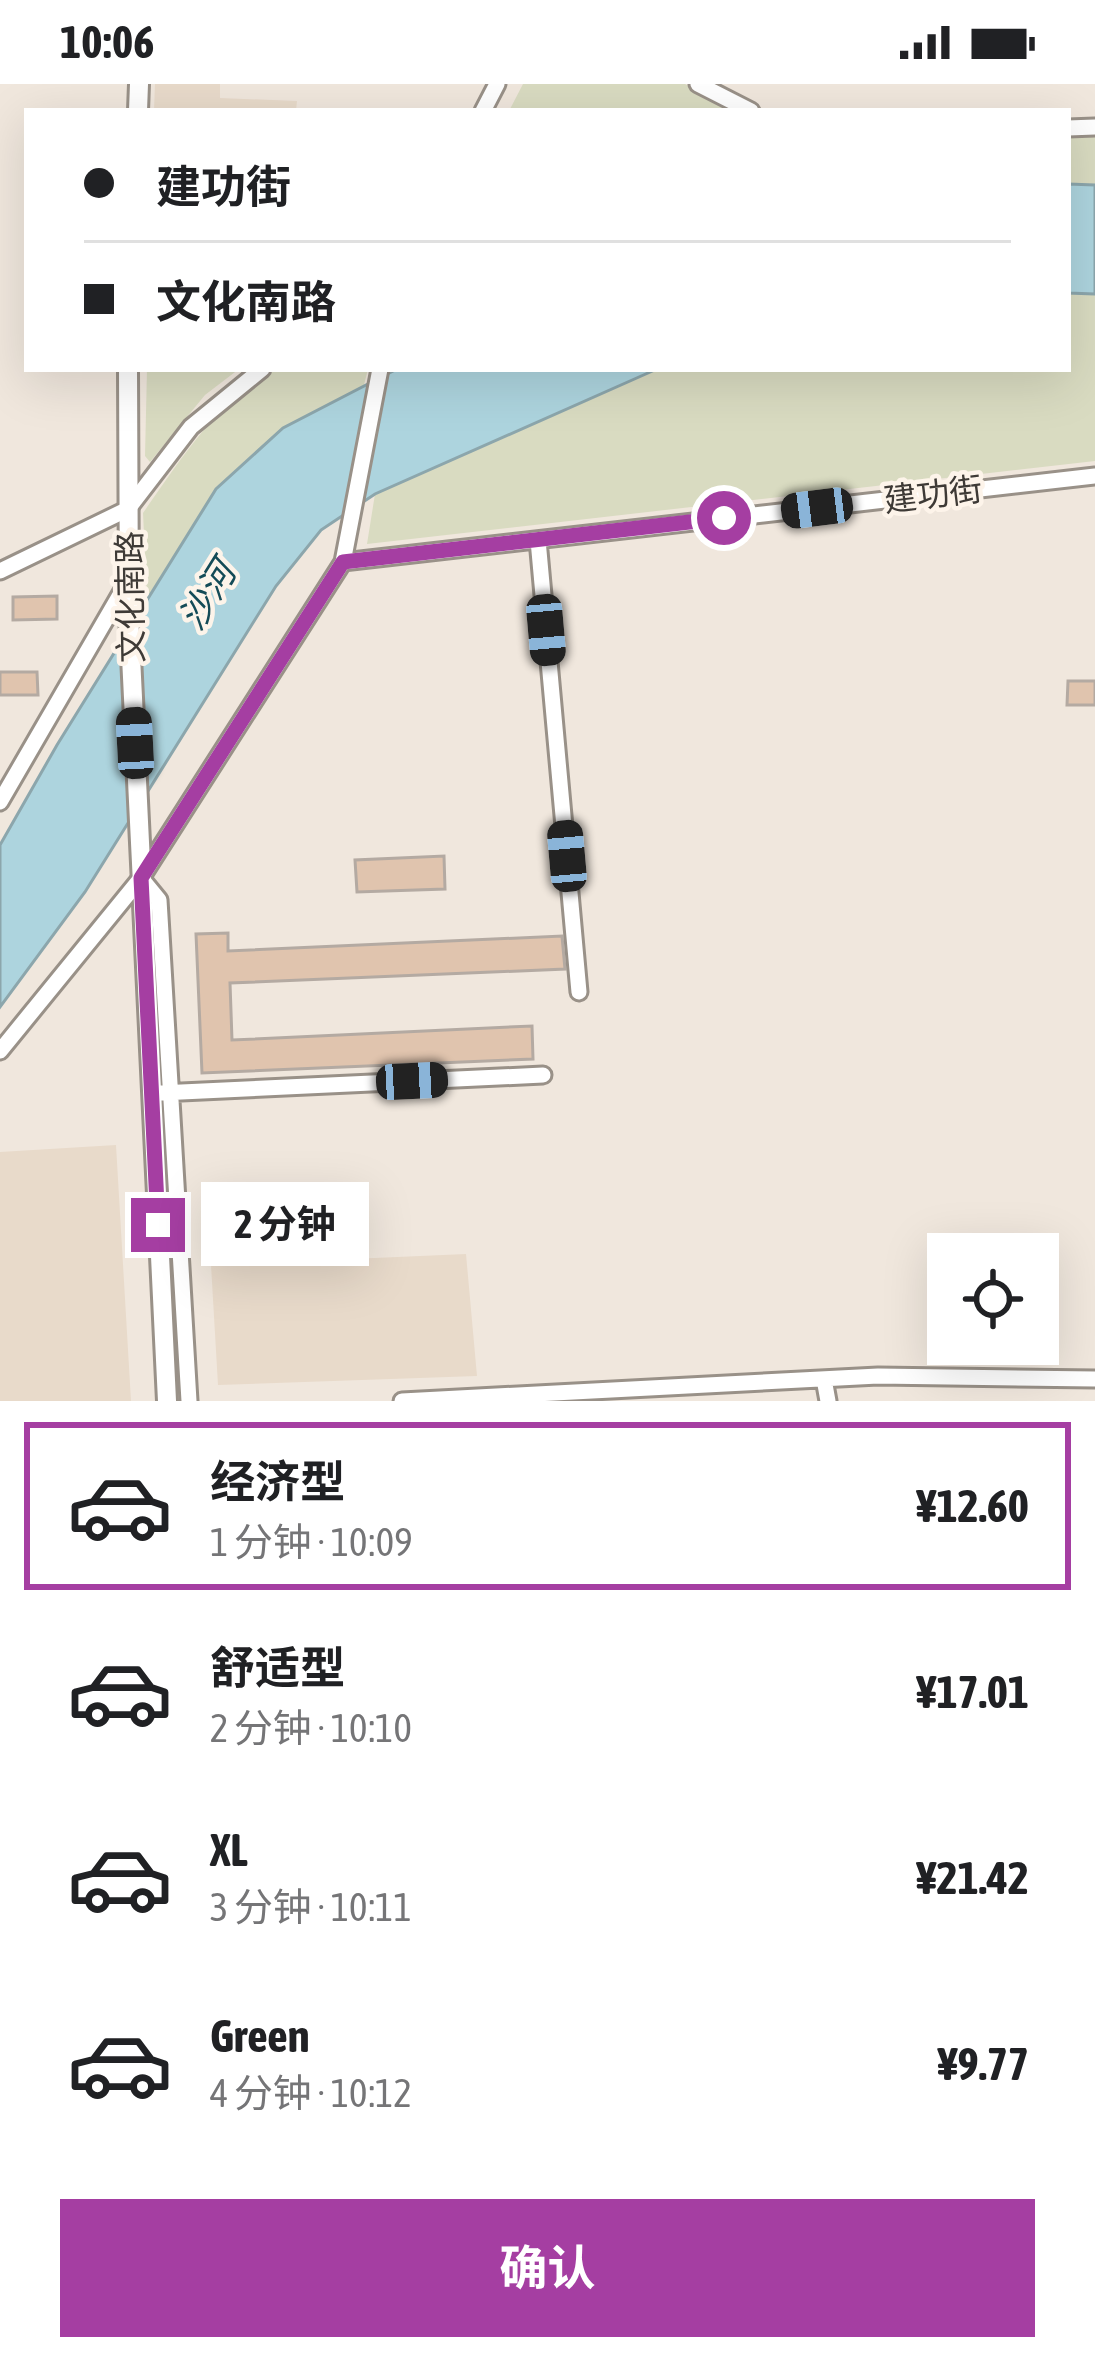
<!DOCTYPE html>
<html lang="zh">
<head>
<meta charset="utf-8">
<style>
	body { margin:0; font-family:"Asap Condensed","Noto Sans SC",sans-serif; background:#f6f6f6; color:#202124; height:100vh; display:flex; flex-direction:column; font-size:45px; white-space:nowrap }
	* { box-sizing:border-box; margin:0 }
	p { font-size:39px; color:#757577 }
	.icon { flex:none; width:66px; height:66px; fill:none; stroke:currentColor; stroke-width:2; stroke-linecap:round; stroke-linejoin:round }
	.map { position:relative; height:1317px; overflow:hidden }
	.drawer { display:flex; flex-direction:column; background:#fff; flex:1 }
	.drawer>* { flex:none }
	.guide { position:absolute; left:24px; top:24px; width:1047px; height:264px; border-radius:0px; box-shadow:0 12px 48px #0002; display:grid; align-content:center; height:264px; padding:0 60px; background:#fff }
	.fabs { position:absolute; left:927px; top:1149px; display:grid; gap:24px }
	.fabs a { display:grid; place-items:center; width:132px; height:132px; border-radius:0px; background:#fff; box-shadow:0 12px 48px #0002; font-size:60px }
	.end { position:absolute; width:54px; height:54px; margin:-27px; border:15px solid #a53ea2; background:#fff; box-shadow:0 0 0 6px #fff }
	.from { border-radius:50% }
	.bubble { position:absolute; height:84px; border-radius:0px; background:#fff; box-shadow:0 12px 48px #0002; font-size:39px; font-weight:700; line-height:84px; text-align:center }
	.car { position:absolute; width:36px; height:72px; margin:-36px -18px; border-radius:15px; box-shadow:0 0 9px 3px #0007; background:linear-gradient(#222 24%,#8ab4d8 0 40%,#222 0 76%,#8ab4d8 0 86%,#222 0) }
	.guide b { display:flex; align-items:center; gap:42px; height:114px; font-size:45px }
	.guide b+b { border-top:3px solid #e0e0e0 }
	.guide i { width:30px; height:30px; background:#202124 }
	ul { padding:21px 0 0; list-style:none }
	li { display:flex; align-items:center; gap:36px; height:168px; margin:0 24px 18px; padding:0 36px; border:6px solid transparent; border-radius:0px }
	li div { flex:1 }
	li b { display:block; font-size:45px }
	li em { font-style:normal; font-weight:700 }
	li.on { border-color:#a53ea2 }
	li>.icon { width:108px; height:108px; stroke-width:1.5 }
	.cta { display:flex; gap:24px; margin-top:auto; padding:24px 60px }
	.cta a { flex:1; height:138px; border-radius:0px; background:#a53ea2; color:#fff; font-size:48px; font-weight:700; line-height:138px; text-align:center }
	.status { display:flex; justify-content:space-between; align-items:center; height:84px; padding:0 60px; background:#fff; direction:ltr }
	.status svg { height:33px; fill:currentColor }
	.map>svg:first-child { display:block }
</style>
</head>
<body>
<div class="status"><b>10:06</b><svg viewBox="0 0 49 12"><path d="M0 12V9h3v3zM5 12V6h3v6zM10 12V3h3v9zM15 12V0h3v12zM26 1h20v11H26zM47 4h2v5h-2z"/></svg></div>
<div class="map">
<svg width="1095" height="1317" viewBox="0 0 1095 1317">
	<rect width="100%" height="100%" fill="#f0e7dd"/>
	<path fill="#e8daca" d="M155,0H220V14L297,17L296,27H154Z
		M116,1061L131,1317H0V1068Z
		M466,1170L477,1292L218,1301L211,1181Z"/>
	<path fill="#d9dbc1" d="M523,0H685L736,27H509Z
		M1095,49V101L1068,100V51Z
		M1068,209L1095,210V377L367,460L375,410L657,285H1068Z
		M147,285H239L205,311L150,378L145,372Z
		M274,285H368L364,301L283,344L216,405L147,514L143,429C176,382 222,311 274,285Z"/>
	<path fill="#add4de" stroke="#8ca6ac" stroke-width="3" d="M1068,100L1095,101V210L1068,209Z
		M397,285H657L375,410L321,446L276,502L85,808L0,923V761L57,661L216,405L283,344Z"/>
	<path fill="#e0c4ae" stroke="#b4aaa2" stroke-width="3" d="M57,512V535L13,536V513Z
		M0,588H37L38,611H0Z
		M1068,597H1095V621H1067Z
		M444,772L445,805L357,808L355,776Z
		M228,849V867L562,852L565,885L230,899L232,956L532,942L533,975L202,989L196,850Z"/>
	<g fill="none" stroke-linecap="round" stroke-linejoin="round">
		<defs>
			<path id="minor" d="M698,0L751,27
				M483,27L497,0
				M1068,44L1095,43
				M538,456L579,908
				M343,478L1095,392
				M0,487L128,425L191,343L262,285
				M0,718L128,497
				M141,794L159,816L189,1317
				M0,967L141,794L343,478L380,285
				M160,1009L543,991
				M824,1295L828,1317
				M402,1317L878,1292L1095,1295"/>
			<path id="major" d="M138,27L139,0
				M128,285L129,531L167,1317"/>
		</defs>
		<use href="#minor" stroke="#999188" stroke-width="21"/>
		<use href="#major" stroke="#999188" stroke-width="24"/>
		<use href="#minor" stroke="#fff" stroke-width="15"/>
		<use href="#major" stroke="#fff" stroke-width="18"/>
	</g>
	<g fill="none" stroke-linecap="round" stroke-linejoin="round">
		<path stroke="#a53ea2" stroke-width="15" d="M158,1141L141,794L343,478L724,434"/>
	</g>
	<g text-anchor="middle" stroke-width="9" stroke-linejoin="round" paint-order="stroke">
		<g font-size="33" fill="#3e3a36" stroke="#fdf4ea">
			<text transform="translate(933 410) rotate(-7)" y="12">建功街</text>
			<text transform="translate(130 513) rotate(-91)" y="12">文化南路</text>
		</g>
		<g font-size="36" font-style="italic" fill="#144b57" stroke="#fdf4ea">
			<text transform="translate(207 511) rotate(-58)" y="13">沙河</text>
		</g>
	</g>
</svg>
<div class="fabs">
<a><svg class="icon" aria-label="locate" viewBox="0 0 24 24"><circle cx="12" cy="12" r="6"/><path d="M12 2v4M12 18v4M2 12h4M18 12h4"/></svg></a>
</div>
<i class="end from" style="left:724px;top:434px"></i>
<i class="end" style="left:158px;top:1141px"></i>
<div class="bubble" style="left:201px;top:1098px;width:168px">2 分钟</div>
<i class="car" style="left:817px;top:424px;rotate:263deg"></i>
<i class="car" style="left:546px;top:546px;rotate:175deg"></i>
<i class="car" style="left:135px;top:659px;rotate:357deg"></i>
<i class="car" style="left:567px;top:772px;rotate:355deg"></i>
<i class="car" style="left:412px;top:997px;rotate:87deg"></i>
<div class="guide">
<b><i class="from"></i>建功街</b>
<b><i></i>文化南路</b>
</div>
</div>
<section class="drawer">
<ul>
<li class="on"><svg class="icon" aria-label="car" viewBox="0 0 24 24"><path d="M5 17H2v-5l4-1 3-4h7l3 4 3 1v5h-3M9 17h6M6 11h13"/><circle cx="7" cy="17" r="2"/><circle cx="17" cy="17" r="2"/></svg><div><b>经济型</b><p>1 分钟 · 10:09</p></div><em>¥12.60</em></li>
<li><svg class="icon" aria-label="car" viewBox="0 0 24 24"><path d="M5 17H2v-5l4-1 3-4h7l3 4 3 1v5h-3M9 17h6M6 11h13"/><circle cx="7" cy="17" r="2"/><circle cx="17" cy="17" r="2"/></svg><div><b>舒适型</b><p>2 分钟 · 10:10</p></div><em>¥17.01</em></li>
<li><svg class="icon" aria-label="car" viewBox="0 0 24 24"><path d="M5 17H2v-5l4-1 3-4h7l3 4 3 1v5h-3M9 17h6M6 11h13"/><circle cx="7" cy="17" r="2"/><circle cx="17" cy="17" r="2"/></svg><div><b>XL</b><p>3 分钟 · 10:11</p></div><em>¥21.42</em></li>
<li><svg class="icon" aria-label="car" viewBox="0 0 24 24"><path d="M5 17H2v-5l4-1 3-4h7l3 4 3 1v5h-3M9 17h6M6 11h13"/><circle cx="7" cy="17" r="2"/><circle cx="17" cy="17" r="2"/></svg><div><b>Green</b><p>4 分钟 · 10:12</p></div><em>¥9.77</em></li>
</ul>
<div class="cta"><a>确认</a></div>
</section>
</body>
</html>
